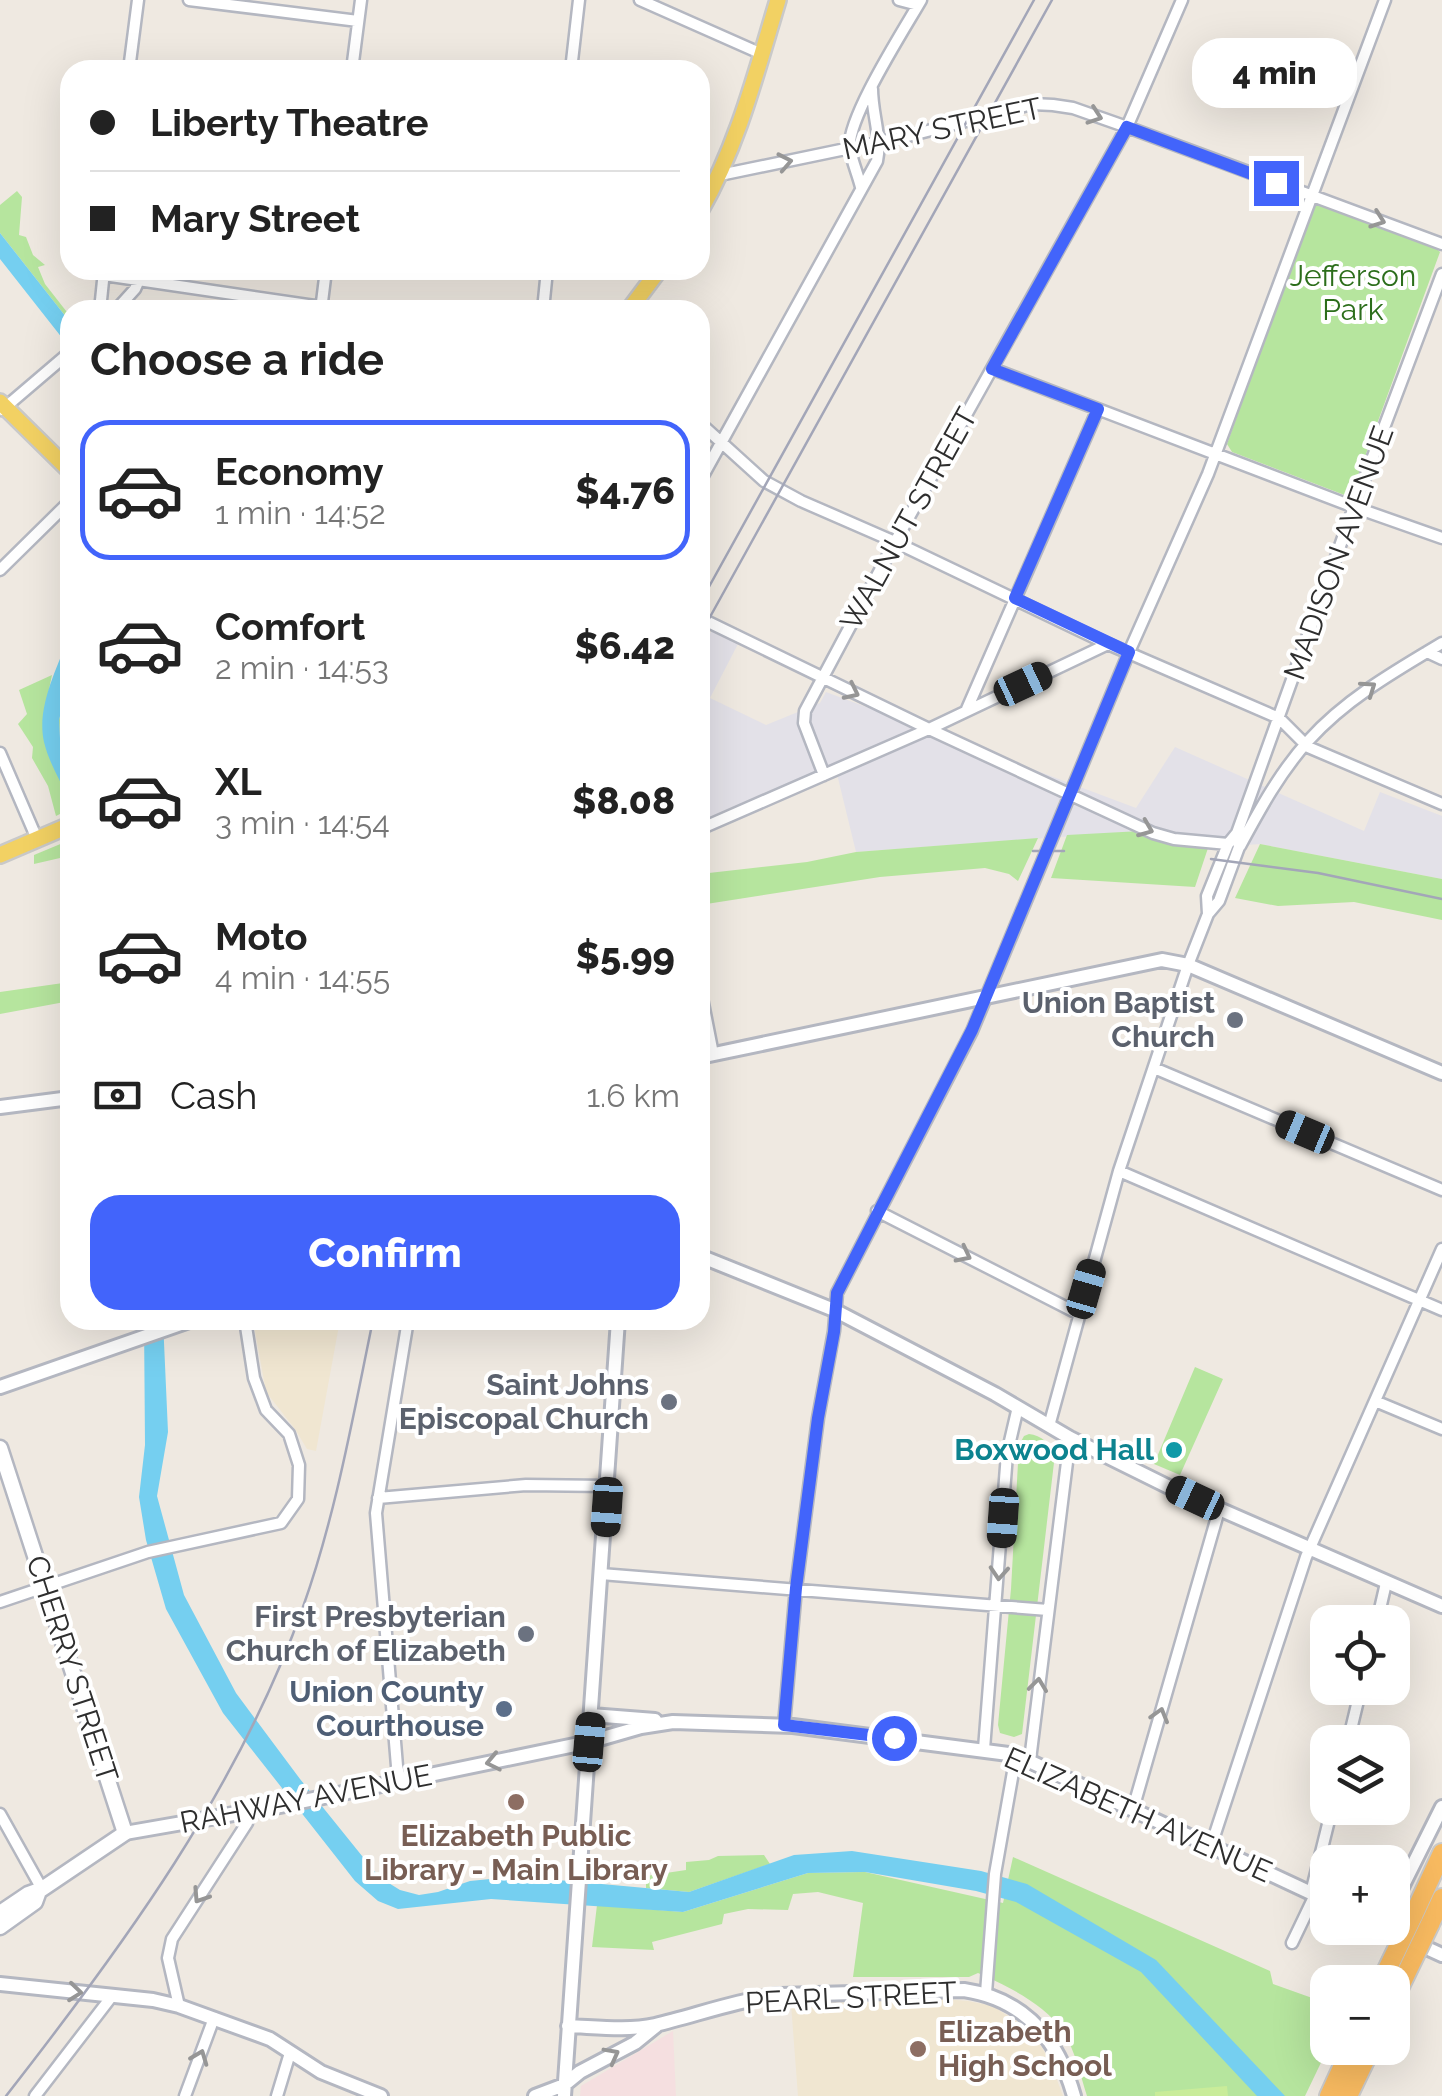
<!DOCTYPE html>
<html lang="en">
<head>
<meta charset="utf-8">
<style>
	body { margin:0; font-family:Raleway,sans-serif; background:#f2f2f2; color:#222; height:100vh; display:flex; flex-direction:column; font-size:38px; white-space:nowrap }
	* { box-sizing:border-box; margin:0 }
	p { font-size:32px; color:#767676 }
	.icon { flex:none; width:55px; height:55px; fill:none; stroke:currentColor; stroke-width:2; stroke-linecap:round; stroke-linejoin:round }
	.map { position:relative; flex:1; overflow:hidden }
	.drawer { position:absolute; left:60px; top:300px; width:650px; height:1030px; display:flex; flex-direction:column; background:#fff; border-radius:30px; box-shadow:0 10px 40px #0002 }
	.drawer>* { flex:none }
	.hud { position:absolute; left:60px; top:60px; width:650px; height:220px; border-radius:30px; box-shadow:0 10px 40px #0002; display:grid; align-content:center; height:220px; padding:0 30px; background:#fff }
	.controls { position:absolute; left:1310px; top:1605px; display:grid; gap:20px }
	.controls a { display:grid; place-items:center; width:100px; height:100px; border-radius:20px; background:#fff; box-shadow:0 10px 40px #0002; font-size:50px }
	.end { position:absolute; width:45px; height:45px; margin:-22px; border:12px solid #4264fb; background:#fff; box-shadow:0 0 0 5px #fff }
	.from { border-radius:50% }
	.bubble { position:absolute; height:70px; border-radius:30px; background:#fff; box-shadow:0 10px 40px #0002; font-size:32px; font-weight:800; line-height:70px; text-align:center }
	.car { position:absolute; width:30px; height:60px; margin:-30px -15px; border-radius:12px; box-shadow:0 0 8px 2px #0007; background:linear-gradient(#222 24%,#8ab4d8 0 40%,#222 0 76%,#8ab4d8 0 86%,#222 0) }
	.hud b { display:flex; align-items:center; gap:35px; height:95px; font-size:38px }
	.hud b+b { border-top:2px solid #e0e0e0 }
	.hud i { width:25px; height:25px; background:#222 }
	ul { padding:0; list-style:none }
	li { display:flex; align-items:center; gap:30px; height:140px; margin:0 20px 15px; padding:0 10px; border:5px solid transparent; border-radius:30px }
	li div { flex:1 }
	li b { display:block; font-size:38px }
	li em { font-style:normal; font-weight:800 }
	li.selected { border-color:#4264fb }
	li>.icon { width:90px; height:90px; stroke-width:1.5 }
	h2 { padding:0 30px; font-size:45px; line-height:120px }
	.pay { display:flex; align-items:center; gap:25px; height:110px; padding:0 30px; font-size:38px }
	.pay p { margin-inline-start:auto }
	.primary-button { display:flex; gap:20px; margin-top:auto; padding:20px 30px }
	.primary-button a { flex:1; height:115px; border-radius:30px; background:#4264fb; color:#fff; font-size:40px; font-weight:800; line-height:115px; text-align:center }
	.map>svg:first-child { display:block }
</style>
</head>
<body>
<div class="map">
<svg width="1442" height="2096" viewBox="0 0 1442 2096">
	<rect width="100%" height="100%" fill="#efe9e1"/>
	<path fill="#e3e1e8" d="M712,630L739,642L710,698L766,725L820,703L826,692L1136,808L1175,747L1364,831L1380,792L1442,816V879L1260,844L1208,848L1171,844L1141,831L856,852L836,770L700,830V652Z"/>
	<path fill="#f0e6d1" d="M253,1320H340L316,1451L307,1449L295,1429L266,1392Z
		M944,1999L968,2001L993,2006L1017,2022L1036,2038L1050,2061L1063,2096H798L791,2004Z"/>
	<path fill="#f5dfe0" d="M673,2031L676,2096H580L581,2086Z"/>
	<path fill="#b6e59e" d="M17,191L22,197L19,235L26,237L33,255L45,265L38,267L45,284L70,316V322L0,233V205Z
		M1317,203L1435,247L1440,252L1352,492L1347,496L1232,452L1227,444L1313,205Z
		M52,675L43,719L52,763L70,801V809L56,816L48,786L32,758L33,747L18,724L27,714L19,690Z
		M67,685L70,703V764L60,738L59,720Z
		M1141,831L1171,844L1208,848L1195,887L1051,878L1067,835Z
		M1038,838L1018,881L1009,874L985,868L880,877L700,905V874L807,862L856,852Z
		M70,840V883L60,858L34,864V855Z
		M1260,844L1442,879V920L1354,902L1278,906L1235,898Z
		M70,982V1001L0,1014V992Z
		M1195,1367L1223,1379L1180,1475L1154,1464Z
		M1029,1434C1041,1435 1051,1444 1055,1454L1022,1734L1014,1737L1000,1733L998,1725L1011,1589L1019,1445L1024,1436Z
		M764,1855L770,1864L689,1892L646,1888V1876L686,1870V1862L709,1860L718,1856Z
		M1013,1857L1270,1971L1273,1984L1315,1999L1316,2018L1327,2024L1328,2048L1305,2096H1087C1080,2074 1075,2049 1062,2030C1046,2005 1004,1984 978,1973L969,1977H853L863,1903L818,1892L793,1894L788,1910L748,1909L724,1914L722,1924L652,1942L654,1950L592,1947L597,1905L683,1912L808,1873L865,1872L1003,1903Z"/>
	<path fill="#c9ec9a" d="M1227,2086L1228,2096H1155V2092Z"/>
	<path fill="#75cff0" d="M0,233L70,322V348L0,259Z
		M70,634V677L59,720L60,738L70,764V801C61,782 49,763 44,742C36,707 58,666 70,634Z
		M144,1320H163L168,1432L157,1496L184,1595L236,1693L300,1779L379,1877L400,1890L419,1895L438,1892L470,1881L500,1878L558,1880L689,1892L794,1855L852,1851L981,1871L1027,1884L1156,1960L1285,2096H1257L1141,1972L1016,1902L976,1891L865,1872L808,1873L683,1912L491,1899L398,1909L378,1901L355,1881L223,1713L166,1609L146,1540L139,1497L145,1445Z"/>
	<g fill="none" stroke-linecap="round" stroke-linejoin="round">
		<defs>
			<path id="minor" d="M189,0L358,21
				M640,0L762,54
				M899,0L918,5
				M129,70L138,0
				M352,70L361,0
				M571,70L579,0
				M720,175L908,136L1032,104L1053,105L1073,108L1127,127L1442,244
				M861,187C858,175 852,161 850,149C845,121 905,28 921,0
				M104,275L342,310
				M100,310L104,271
				M116,310L135,289L139,280
				M321,310L326,270
				M543,310L547,270
				M993,369L1354,507L1442,538
				M2,410L70,352
				M700,423L764,481L801,501L895,542L1108,644L1279,718L1308,747L1442,804
				M700,481L877,161C882,137 872,114 872,89
				M0,570L70,501
				M700,618L929,729L1153,833L1174,839L1228,844
				M1427,652L1442,659
				M967,709L1098,409
				M0,753L37,839
				M824,775L804,723L805,711L895,542L1127,127L1182,0
				M700,829L929,729L1108,644
				M1240,846C1260,809 1280,772 1309,740C1346,699 1395,671 1442,643
				M1208,914L1207,896L1228,844L1237,833L1354,507L1442,274
				M700,988L713,1054
				M1154,1068L1442,1190
				M1119,1171L1442,1310
				M877,1211L1079,1314
				M1375,1401L1442,1429
				M1049,1426L1119,1171L1188,965L1208,914L1219,901L1239,847L1237,833
				M378,1498L526,1485L608,1486
				M601,1574L1048,1610
				M0,1602L148,1552L281,1523L298,1499L299,1465L289,1434L266,1410L254,1378L245,1320
				M1377,1622L1386,1583
				M784,1725L796,1588L818,1418L834,1331L837,1293L972,1031L1129,652L1208,474L1385,0
				M1348,1742L1361,1688
				M984,1749L1007,1454L1018,1407
				M1030,1760L1070,1438
				M401,1781L397,1766L376,1513L408,1320
				M1133,1809L1219,1510
				M0,1814L42,1889
				M1211,1846L1306,1557L1442,1249
				M1311,1893L1332,1808
				M1292,1943L1315,1895
				M986,1993L995,1874L1016,1755
				M179,2006L168,1958L172,1939L247,1823L248,1812
				M35,2096L112,1996
				M185,2096L214,2018
				M277,2096L290,2053"/>
			<path id="tertiary" d="M700,1057L1162,960L1188,965L1442,1073
				M0,1107L70,1098
				M700,1256L834,1310L995,1394L1070,1438L1171,1488L1442,1606
				M0,1387L192,1320
				M591,1715L655,1720
				M125,1833L280,1806L589,1742L641,1727L673,1722L793,1726L1016,1755L1328,1901
				M1392,1907L1442,1807
				M1383,1928L1442,1955
				M0,1984L153,2000L179,2006L270,2039L321,2072L381,2096
				M568,2026C596,2027 628,2031 655,2025C697,2015 737,2000 780,1995L964,1990C1024,1999 1058,2039 1074,2096
				M535,2096L564,2085L580,2072L635,2043L656,2026
				M564,2096L618,1320"/>
			<path id="secondary" d="M0,1448L125,1833L42,1889L28,1894L0,1913
				M0,1927L35,1902L39,1891"/>
			<path id="primary" d="M700,211C738,145 756,73 778,0
				M629,310L659,270
				M0,402L70,471
				M0,855L70,825"/>
			<path id="trunk" d="M1413,1916L1442,1853
				M1430,1924L1442,1898
				M1329,2096L1351,2048
				M1348,2096L1371,2048"/>
		</defs>
		<use href="#minor" stroke="#b4b7c1" stroke-width="15"/>
		<use href="#tertiary" stroke="#b4b7c1" stroke-width="18"/>
		<use href="#secondary" stroke="#b4b7c1" stroke-width="19"/>
		<use href="#primary" stroke="#c9c9c9" stroke-width="20"/>
		<use href="#trunk" stroke="#c9c9c9" stroke-width="22"/>
		<use href="#minor" stroke="#fff" stroke-width="10"/>
		<use href="#tertiary" stroke="#fff" stroke-width="12"/>
		<use href="#secondary" stroke="#fff" stroke-width="14"/>
		<use href="#primary" stroke="#f2d163" stroke-width="15"/>
		<use href="#trunk" stroke="#f8ba60" stroke-width="18"/>
		<path stroke="#a3a6b8" stroke-width="2.5" d="M700,603L1034,0
			M700,635L1052,0
			M1033,851H1064
			M1211,859L1318,873L1442,899
			M6,2096C124,1945 239,1788 303,1607C336,1514 353,1416 373,1320"/>
		<defs>
			<path id="trunk-bridge" d="M1381,1982L1413,1916
				M1392,2003L1430,1924"/>
		</defs>
		<use href="#trunk-bridge" stroke="#c9c9c9" stroke-width="22" stroke-linecap="butt"/>
		<use href="#trunk-bridge" stroke="#f8ba60" stroke-width="18"/>
	</g>
	<defs><path id="oneway-chevron" d="M-2-3.5L2.5 0L-2 3.5" fill="none" stroke-width="1.6" stroke-linecap="round" stroke-linejoin="round" transform="scale(2.5)"/></defs>
	<g stroke="#969696">
		<use href="#oneway-chevron" transform="translate(1095 116) rotate(19)"/>
		<use href="#oneway-chevron" transform="translate(785 162) rotate(-11)"/>
		<use href="#oneway-chevron" transform="translate(1378 220) rotate(20)"/>
		<use href="#oneway-chevron" transform="translate(1369 688) rotate(-35)"/>
		<use href="#oneway-chevron" transform="translate(852 692) rotate(26)"/>
		<use href="#oneway-chevron" transform="translate(1146 829) rotate(22)"/>
		<use href="#oneway-chevron" transform="translate(964 1255) rotate(27)"/>
		<use href="#oneway-chevron" transform="translate(999 1573) rotate(94)"/>
		<use href="#oneway-chevron" transform="translate(1038 1685) rotate(-83)"/>
		<use href="#oneway-chevron" transform="translate(1160 1715) rotate(-74)"/>
		<use href="#oneway-chevron" transform="translate(493 1762) rotate(168)"/>
		<use href="#oneway-chevron" transform="translate(200 1896) rotate(123)"/>
		<use href="#oneway-chevron" transform="translate(75 1992) rotate(6)"/>
		<use href="#oneway-chevron" transform="translate(612 2055) rotate(-28)"/>
		<use href="#oneway-chevron" transform="translate(200 2057) rotate(-69)"/>
	</g>
	<g fill="none" stroke-linecap="round" stroke-linejoin="round">
		<path stroke="#4264fb" stroke-width="12" d="M894,1738L784,1725L796,1588L818,1418L834,1332L837,1293L972,1030L1129,652L1015,598L1098,409L992,369L1127,127L1276,183"/>
	</g>
	<g fill="#6b7280" stroke="#fff" stroke-width="4">
		<circle cx="1235" cy="1020" r="10"/>
		<circle cx="669" cy="1402" r="10"/>
		<circle cx="526" cy="1634" r="10"/>
	</g>
	<circle fill="#0f9aa8" stroke="#fff" stroke-width="4" cx="1174" cy="1450" r="10"/>
	<circle fill="#5c6f8a" stroke="#fff" stroke-width="4" cx="504" cy="1709" r="10"/>
	<g fill="#8d6e63" stroke="#fff" stroke-width="4">
		<circle cx="516" cy="1802" r="10"/>
		<circle cx="918" cy="2049" r="10"/>
	</g>
	<g text-anchor="middle" stroke-width="8" stroke-linejoin="round" paint-order="stroke">
		<g font-size="30" fill="#2e2e2e" stroke="#fff">
			<text transform="translate(942 129) rotate(-12)" y="10">MARY STREET</text>
			<text transform="translate(909 519) rotate(-61)" y="10">WALNUT STREET</text>
			<text transform="translate(1339 553) rotate(-70)" y="10">MADISON AVENUE</text>
			<text transform="translate(72 1669) rotate(72)" y="10">CHERRY STREET</text>
			<text transform="translate(306 1799) rotate(-11)" y="10">RAHWAY AVENUE</text>
			<text transform="translate(1138 1815) rotate(24)" y="10">ELIZABETH AVENUE</text>
			<text transform="translate(851 1998) rotate(-3)" y="10">PEARL STREET</text>
		</g>
		<g font-size="30" fill="#2c6e1b" stroke="#fff">
			<text x="1353" y="286">Jefferson<tspan x="1353" dy="34">Park</tspan></text>
		</g>
		<g font-size="30" font-weight="bold" fill="#5b616d" stroke="#fff" text-anchor="end">
			<text x="1215" y="1013">Union Baptist<tspan x="1215" dy="34">Church</tspan></text>
			<text x="649" y="1395">Saint Johns<tspan x="649" dy="34">Episcopal Church</tspan></text>
			<text x="506" y="1627">First Presbyterian<tspan x="506" dy="34">Church of Elizabeth</tspan></text>
		</g>
		<g font-size="30" font-weight="bold" fill="#0d838f" stroke="#fff" text-anchor="end">
			<text x="1154" y="1460">Boxwood Hall</text>
		</g>
		<g font-size="30" font-weight="bold" fill="#4e5e75" stroke="#fff" text-anchor="end">
			<text x="484" y="1702">Union County<tspan x="484" dy="34">Courthouse</tspan></text>
		</g>
		<g font-size="30" font-weight="bold" fill="#785e54" stroke="#fff">
			<text x="516" y="1846">Elizabeth Public<tspan x="516" dy="34">Library - Main Library</tspan></text>
			<text x="938" y="2042" text-anchor="start">Elizabeth<tspan x="938" dy="34">High School</tspan></text>
		</g>
	</g>
</svg>
<div class="controls">
<a><svg class="icon" aria-label="locate" viewBox="0 0 24 24"><circle cx="12" cy="12" r="6"/><path d="M12 2v4M12 18v4M2 12h4M18 12h4"/></svg></a>
<a><svg class="icon" aria-label="layers" viewBox="0 0 24 24"><path d="M12 4l9 5-9 5-9-5zM3 14l9 5 9-5"/></svg></a>
<a>+</a>
<a>−</a>
</div>
<i class="end from" style="left:894px;top:1738px"></i>
<i class="end" style="left:1276px;top:183px"></i>
<div class="bubble" style="left:1192px;top:38px;width:165px">4 min</div>
<i class="car" style="left:1023px;top:684px;rotate:65deg"></i>
<i class="car" style="left:1305px;top:1132px;rotate:293deg"></i>
<i class="car" style="left:1086px;top:1289px;rotate:16deg"></i>
<i class="car" style="left:1195px;top:1498px;rotate:295deg"></i>
<i class="car" style="left:607px;top:1507px;rotate:184deg"></i>
<i class="car" style="left:1003px;top:1518px;rotate:184deg"></i>
<i class="car" style="left:589px;top:1742px;rotate:5deg"></i>
<div class="hud">
<b><i class="from"></i>Liberty Theatre</b>
<b><i></i>Mary Street</b>
</div>
<section class="drawer">
<h2>Choose a ride</h2>
<ul>
<li class="selected"><svg class="icon" aria-label="car" viewBox="0 0 24 24"><path d="M5 17H2v-5l4-1 3-4h7l3 4 3 1v5h-3M9 17h6M6 11h13"/><circle cx="7" cy="17" r="2"/><circle cx="17" cy="17" r="2"/></svg><div><b>Economy</b><p>1 min · 14:52</p></div><em>$4.76</em></li>
<li><svg class="icon" aria-label="car" viewBox="0 0 24 24"><path d="M5 17H2v-5l4-1 3-4h7l3 4 3 1v5h-3M9 17h6M6 11h13"/><circle cx="7" cy="17" r="2"/><circle cx="17" cy="17" r="2"/></svg><div><b>Comfort</b><p>2 min · 14:53</p></div><em>$6.42</em></li>
<li><svg class="icon" aria-label="car" viewBox="0 0 24 24"><path d="M5 17H2v-5l4-1 3-4h7l3 4 3 1v5h-3M9 17h6M6 11h13"/><circle cx="7" cy="17" r="2"/><circle cx="17" cy="17" r="2"/></svg><div><b>XL</b><p>3 min · 14:54</p></div><em>$8.08</em></li>
<li><svg class="icon" aria-label="car" viewBox="0 0 24 24"><path d="M5 17H2v-5l4-1 3-4h7l3 4 3 1v5h-3M9 17h6M6 11h13"/><circle cx="7" cy="17" r="2"/><circle cx="17" cy="17" r="2"/></svg><div><b>Moto</b><p>4 min · 14:55</p></div><em>$5.99</em></li>
</ul>
<div class="pay"><svg class="icon" aria-label="cash" viewBox="0 0 24 24"><path d="M3 7h18v10H3z"/><circle cx="12" cy="12" r="2"/></svg>Cash<p>1.6 km</p></div>
<div class="primary-button"><a>Confirm</a></div>
</section>
</div>
</body>
</html>
